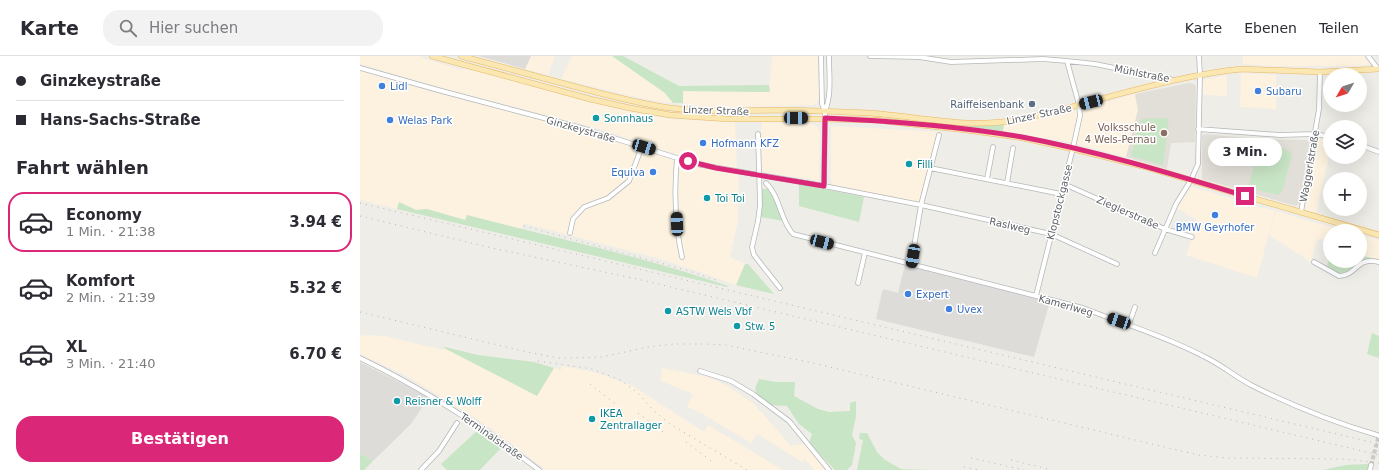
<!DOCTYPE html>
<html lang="de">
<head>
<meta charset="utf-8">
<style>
	body { margin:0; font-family:"DejaVu Sans",sans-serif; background:#f2f2f3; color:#2b2b33; height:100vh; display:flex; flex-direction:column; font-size:15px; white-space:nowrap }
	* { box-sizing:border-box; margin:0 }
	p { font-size:13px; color:#7c7c81 }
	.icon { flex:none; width:22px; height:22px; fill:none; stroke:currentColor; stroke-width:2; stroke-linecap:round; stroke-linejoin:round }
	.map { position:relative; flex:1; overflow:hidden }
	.drawer { display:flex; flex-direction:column; background:#fff; width:360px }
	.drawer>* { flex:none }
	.guide { display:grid; align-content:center; height:88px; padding:0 16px; background:#fff }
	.needle { width:26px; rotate:231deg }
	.buttons { position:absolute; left:963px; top:12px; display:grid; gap:8px }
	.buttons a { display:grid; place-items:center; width:44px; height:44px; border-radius:50%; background:#fff; box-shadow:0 4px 16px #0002; font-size:20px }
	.end { position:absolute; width:18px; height:18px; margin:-9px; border:5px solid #db2777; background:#fff; box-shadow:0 0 0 2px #fff }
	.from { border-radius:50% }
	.bubble { position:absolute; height:28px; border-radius:14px; background:#fff; box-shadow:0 4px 16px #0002; font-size:13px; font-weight:600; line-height:28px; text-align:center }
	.car { position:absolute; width:12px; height:24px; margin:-12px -6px; border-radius:5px; box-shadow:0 0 3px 1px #0007; background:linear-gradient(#222 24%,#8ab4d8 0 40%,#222 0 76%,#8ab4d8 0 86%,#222 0) }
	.guide b { display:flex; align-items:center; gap:14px; height:38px; font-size:15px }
	.guide b+b { border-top:1px solid #e1e1e2 }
	.guide i { width:10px; height:10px; background:#2b2b33 }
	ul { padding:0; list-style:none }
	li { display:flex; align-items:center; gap:12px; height:60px; margin:0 8px 6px; padding:0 8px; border:2px solid transparent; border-radius:16px }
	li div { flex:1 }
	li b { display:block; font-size:15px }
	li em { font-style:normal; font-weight:600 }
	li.current { border-color:#db2777 }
	li>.icon { width:36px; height:36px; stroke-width:1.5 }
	h2 { padding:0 16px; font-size:18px; line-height:48px }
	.primary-button { display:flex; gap:8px; margin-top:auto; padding:8px 16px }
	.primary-button a { flex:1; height:46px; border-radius:16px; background:#db2777; color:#fff; font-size:16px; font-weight:600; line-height:46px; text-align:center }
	header { display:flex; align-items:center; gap:24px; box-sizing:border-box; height:56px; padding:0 20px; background:#fff; border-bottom:1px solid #e1e1e2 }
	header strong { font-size:19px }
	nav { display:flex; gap:22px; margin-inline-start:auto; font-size:14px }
	.search { width:280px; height:36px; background:#f2f2f3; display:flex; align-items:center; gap:10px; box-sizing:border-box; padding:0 14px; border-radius:16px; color:#7c7c81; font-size:15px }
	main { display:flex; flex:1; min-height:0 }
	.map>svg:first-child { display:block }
</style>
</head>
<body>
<header>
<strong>Karte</strong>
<div class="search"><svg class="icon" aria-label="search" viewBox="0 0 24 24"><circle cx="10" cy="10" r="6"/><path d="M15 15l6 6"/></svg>Hier suchen</div>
<nav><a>Karte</a><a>Ebenen</a><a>Teilen</a></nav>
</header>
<main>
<section class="drawer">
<div class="guide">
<b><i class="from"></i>Ginzkeystraße</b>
<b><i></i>Hans-Sachs-Straße</b>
</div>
<h2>Fahrt wählen</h2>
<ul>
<li class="current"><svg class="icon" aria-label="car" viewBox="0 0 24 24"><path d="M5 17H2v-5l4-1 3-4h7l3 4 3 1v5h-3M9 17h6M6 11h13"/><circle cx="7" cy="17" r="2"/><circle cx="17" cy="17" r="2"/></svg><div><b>Economy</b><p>1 Min. · 21:38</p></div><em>3.94 €</em></li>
<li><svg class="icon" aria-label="car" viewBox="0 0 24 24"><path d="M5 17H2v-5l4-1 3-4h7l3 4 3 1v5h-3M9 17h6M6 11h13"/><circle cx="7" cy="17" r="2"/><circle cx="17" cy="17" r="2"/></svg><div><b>Komfort</b><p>2 Min. · 21:39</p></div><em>5.32 €</em></li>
<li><svg class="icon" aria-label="car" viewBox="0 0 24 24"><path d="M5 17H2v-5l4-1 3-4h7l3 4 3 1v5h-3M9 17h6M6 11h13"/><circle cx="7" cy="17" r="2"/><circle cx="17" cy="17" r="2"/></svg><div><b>XL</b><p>3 Min. · 21:40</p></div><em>6.70 €</em></li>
</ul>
<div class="primary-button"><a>Bestätigen</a></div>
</section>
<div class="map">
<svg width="1019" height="414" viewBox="0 0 1019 414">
	<rect width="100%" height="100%" fill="#efede7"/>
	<path fill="#fcf2df" d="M0,0H61L65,3L100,13L117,15L258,53L311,63L375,66L377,113L333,104L236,72L66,28L0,8Z
		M171,0H195L188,19L165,13Z
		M212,0H252L305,37L313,47L299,46L267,39L201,23Z
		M412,0H458L459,43L457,47L454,49L369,51L335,50L323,47V35L409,36Z
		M883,0H1005L1010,6L1009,9L993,10H913L883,8Z
		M0,14L73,36L230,77L330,109L379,119L378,165L370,201L385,208L376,229L337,215L300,203L163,167L161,173L107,159L106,164L67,153L56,154L39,146L37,153L0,144Z
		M881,17L916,19V53L880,51Z
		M867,19V40L843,39V24Z
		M775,38L778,54L766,101L709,86L643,75L644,69L714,55Z
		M402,66L453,68L458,71L460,77L459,125L401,116L400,85Z
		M475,70L582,76L580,81L571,113L564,149L472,129L471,125V72Z
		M961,81L970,83V96L956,157L943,153L958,83Z
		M832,131L915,155L897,222L826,199L832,183L830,178L836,163L825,158V156L817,153L829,133Z
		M916,155L946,164L986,175H970V186L958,183L957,184L951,206L909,179Z
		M1000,179L1019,184V208L1012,206L1011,202L1000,199Z
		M6,279L25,280L83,294L84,292L176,339L194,312L201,314L202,310L238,317L273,330L344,376L348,369L423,414H186L129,371L80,340L46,320L0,298V280Z
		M302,312L348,321L368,330L395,349L431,390L449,387L471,414H454L445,403L442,406L397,378L391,387L341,357L327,351L333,338L301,325Z"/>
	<path fill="#dedcd9" d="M119,0H171L165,13Z
		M545,209L690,245L674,301L516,263L522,236L524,233L538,237Z
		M0,306L69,341L51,368L13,405L0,397Z"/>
	<path fill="#e2ded8" d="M829,27L834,28L836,31L835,86L811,87L807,113L766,101L778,54L775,38Z
		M845,78L896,83L946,84L948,85L949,88L939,147L936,150L842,123V80Z"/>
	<path fill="#c8e5c5" d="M252,0H263L319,30L409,29L410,36L323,35V47H313L305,37Z
		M809,62L803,109L771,100L781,63Z
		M584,67L608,70L644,69L643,75L584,69Z
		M902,88H903C912,90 928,90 932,99L922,136L918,139L893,133L889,129L899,92Z
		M439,128L504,141L499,166L439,150Z
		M401,133H411L423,165L401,161Z
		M39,146L56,154L67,153L105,164L107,159C194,182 283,200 368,230L367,231L37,153Z
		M970,198V205H1000V199L1011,202L1012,206C998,206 990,226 977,222C973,220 969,217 966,215Z
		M385,208H388L414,238L376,229Z
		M1012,277L1019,280V302L1007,298Z
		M85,291L118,299L174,306L194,312L177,340L84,292Z
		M399,323L416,326H435L434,340L458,353L469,356L490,355V347L496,345V360L492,379L496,387L492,409L487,414H475L449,387L452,378L439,368L427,350L408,349L397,339L395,333Z
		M119,373L143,390L120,414H87L81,408Z
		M500,377H507L517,396L525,404L541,413L570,414H497L503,384L499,383Z
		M0,397L13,405L4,414H0Z
		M1009,408L1007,414H963L986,409Z"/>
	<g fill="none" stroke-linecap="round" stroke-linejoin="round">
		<path stroke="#cbcac7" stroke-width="4" stroke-dasharray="4 2" stroke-linecap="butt" d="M1011,409L1019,379"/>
		<defs>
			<path id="minor" d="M461,0L462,48L465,55
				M510,0L559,1L591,6L683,3L707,5L735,8L814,24
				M1008,0L1018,13
				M0,12L78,34L225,73L336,108L464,130L561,149L691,178L757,208
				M838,73L920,79L955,78L970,81
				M398,78L400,149L398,165L392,191L394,199L420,232
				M1000,89L1019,96
				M317,102C314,135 315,169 322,201
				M570,112L701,138
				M627,123L633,91
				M406,127C420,140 420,164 433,178L723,252C764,268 807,281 847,302C863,310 877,322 893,330C931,349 976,367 1017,379
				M647,127L653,92
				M704,128L805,173L832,181
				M464,130L465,55C472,39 469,18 469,0
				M941,156L959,53L960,16
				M210,177L213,163L224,151L248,142L269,125L282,90
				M795,197L816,148L831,124L838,108L840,19L839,0
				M954,206L979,220C997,220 996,200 1019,206
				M551,209L561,149L579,79
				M498,227L505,197
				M676,240L712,96L720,60L719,49L707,5
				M769,268L775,251
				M0,302C64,333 123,371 179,414
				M340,315L371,325L393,338L429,365L469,414
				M61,414L79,395L97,367
				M1010,414L1011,409"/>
			<path id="major" d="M72,0L230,43L270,52L310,59L369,63H465L515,64L606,74L663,82L713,93L786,111L1019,179
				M101,0C137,10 173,19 209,29C242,38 276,47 310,52C346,56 382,55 418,54C448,54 479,56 509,57C555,60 604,72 649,65C666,63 682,58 699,54C759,39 820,19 882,13L960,16L1019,13"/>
		</defs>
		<use href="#minor" stroke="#b4b7ba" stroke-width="5.5"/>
		<use href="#major" stroke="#e9b766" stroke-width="6"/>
		<use href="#minor" stroke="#fff" stroke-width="4"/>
		<use href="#major" stroke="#fae7b1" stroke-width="5"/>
		<path stroke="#b4b5b6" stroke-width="1" stroke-dasharray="1 5" stroke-linecap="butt" d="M0,147L1019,388
			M0,160L132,192L277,223L1019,399
			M164,170L326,214L359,225
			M0,256L167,296L199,302H214L242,301L288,291L314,288H344L365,289L453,307L838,399L868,402L985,403L1019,407
			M178,305L232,313L260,324L277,336L294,355L310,368L387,414
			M230,328L257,349
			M278,357L306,378
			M326,386L354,407
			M611,402L664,414
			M651,404L692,414
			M604,411L619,414"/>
		<defs>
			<path id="minor-bridge" d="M1017,379L1019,380"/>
		</defs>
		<use href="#minor-bridge" stroke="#b4b7ba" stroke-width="5.5" stroke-linecap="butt"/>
		<use href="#minor-bridge" stroke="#fff" stroke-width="4"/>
	</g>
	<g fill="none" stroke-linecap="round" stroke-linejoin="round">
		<path stroke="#db2777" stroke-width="5" d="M328,105L356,112L464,130L465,62C531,65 597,70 662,81C737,95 812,118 885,140"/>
	</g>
	<g fill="#3f7fe0" stroke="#fff" stroke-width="1.5">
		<circle cx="22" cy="30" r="4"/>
		<circle cx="898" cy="35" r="4"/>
		<circle cx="30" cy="64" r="4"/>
		<circle cx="343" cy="87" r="4"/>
		<circle cx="293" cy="116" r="4"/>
		<circle cx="855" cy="159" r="4"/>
		<circle cx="548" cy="238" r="4"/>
		<circle cx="589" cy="253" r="4"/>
	</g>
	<circle fill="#5c6f8a" stroke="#fff" stroke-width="1.5" cx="672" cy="48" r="4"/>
	<g fill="#0f9aa8" stroke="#fff" stroke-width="1.5">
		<circle cx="236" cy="62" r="4"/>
		<circle cx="549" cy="108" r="4"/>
		<circle cx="347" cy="142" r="4"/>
		<circle cx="308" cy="255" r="4"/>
		<circle cx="377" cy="270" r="4"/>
		<circle cx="37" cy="345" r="4"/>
		<circle cx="232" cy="363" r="4"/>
	</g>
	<circle fill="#8d6e63" stroke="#fff" stroke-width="1.5" cx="804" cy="77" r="4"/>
	<g text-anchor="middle" stroke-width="3" stroke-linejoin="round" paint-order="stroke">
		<g font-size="10" fill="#5e6266" stroke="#fff">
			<text transform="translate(782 17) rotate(11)" y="4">Mühlstraße</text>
			<text transform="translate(356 54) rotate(2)" y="4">Linzer Straße</text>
			<text transform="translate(679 58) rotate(-12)" y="4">Linzer Straße</text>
			<text transform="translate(221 73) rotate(16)" y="4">Ginzkeystraße</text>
			<text transform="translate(949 110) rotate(-80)" y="4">Waggerlstraße</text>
			<text transform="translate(699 146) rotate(-76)" y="4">Klopstockgasse</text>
			<text transform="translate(768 156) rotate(24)" y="4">Zieglerstraße</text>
			<text transform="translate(650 169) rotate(13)" y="4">Raslweg</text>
			<text transform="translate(706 249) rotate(16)" y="4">Kamerlweg</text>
			<text transform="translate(132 380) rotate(35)" y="4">Terminalstraße</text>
		</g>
		<g font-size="10" fill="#366cbe" stroke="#fff" text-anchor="start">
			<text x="30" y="34">Lidl</text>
			<text x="906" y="39">Subaru</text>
			<text x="38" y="68">Welas Park</text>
			<text x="351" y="91">Hofmann KFZ</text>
			<text x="285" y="120" text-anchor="end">Equiva</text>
			<text x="855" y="175" text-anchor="middle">BMW Geyrhofer</text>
			<text x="556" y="242">Expert</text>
			<text x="597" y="257">Uvex</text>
		</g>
		<g font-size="10" fill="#4e5e75" stroke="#fff" text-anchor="end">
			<text x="664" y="52">Raiffeisenbank</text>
		</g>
		<g font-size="10" fill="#0d838f" stroke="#fff" text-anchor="start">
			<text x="244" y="66">Sonnhaus</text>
			<text x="557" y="112">Filli</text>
			<text x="355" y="146">Toi Toi</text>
			<text x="316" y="259">ASTW Wels Vbf</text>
			<text x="385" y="274">Stw. 5</text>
			<text x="45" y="349">Reisner &amp; Wolff</text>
			<text x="240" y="361">IKEA<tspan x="240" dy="12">Zentrallager</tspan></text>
		</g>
		<g font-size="10" fill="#785e54" stroke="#fff" text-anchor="end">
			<text x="796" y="75">Volksschule<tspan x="796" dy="12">4 Wels-Pernau</tspan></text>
		</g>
	</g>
</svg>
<div class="buttons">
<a><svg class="needle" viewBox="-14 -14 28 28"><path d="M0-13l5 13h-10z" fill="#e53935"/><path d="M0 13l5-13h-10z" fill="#7c7c81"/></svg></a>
<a><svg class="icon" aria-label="layers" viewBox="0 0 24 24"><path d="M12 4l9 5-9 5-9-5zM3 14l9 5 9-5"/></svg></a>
<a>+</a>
<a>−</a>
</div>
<i class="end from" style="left:328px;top:105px"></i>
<i class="end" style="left:885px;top:140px"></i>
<div class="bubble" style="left:848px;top:82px;width:74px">3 Min.</div>
<i class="car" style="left:731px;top:46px;rotate:256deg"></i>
<i class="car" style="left:436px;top:62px;rotate:90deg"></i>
<i class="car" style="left:284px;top:91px;rotate:107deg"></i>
<i class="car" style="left:317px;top:168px;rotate:358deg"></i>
<i class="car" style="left:462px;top:186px;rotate:105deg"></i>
<i class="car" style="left:553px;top:200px;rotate:190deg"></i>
<i class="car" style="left:759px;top:265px;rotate:289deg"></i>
</div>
</main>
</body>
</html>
